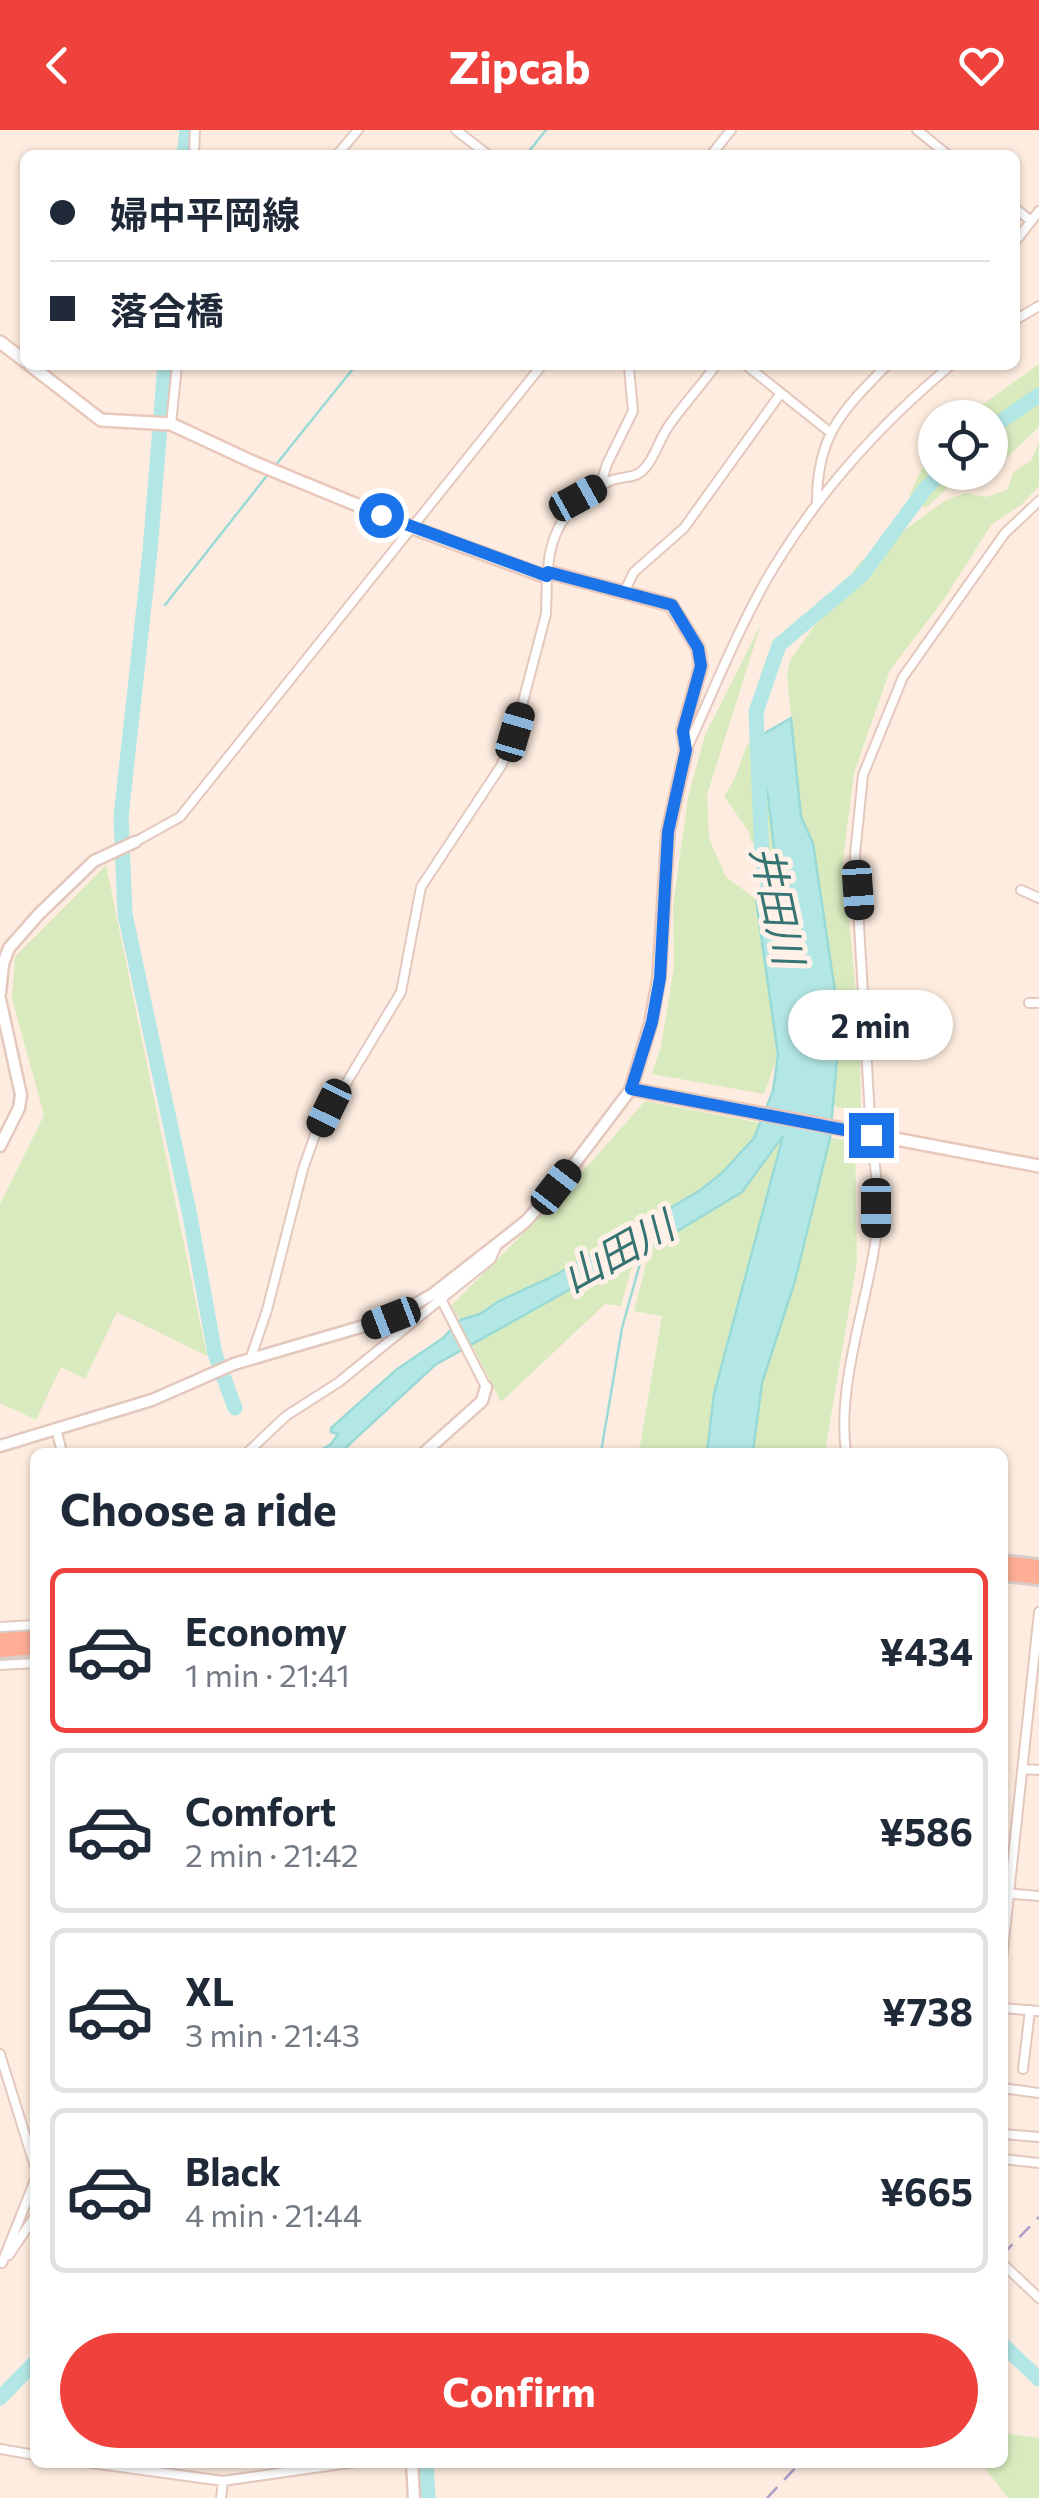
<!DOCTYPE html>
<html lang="en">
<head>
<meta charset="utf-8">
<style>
	body { margin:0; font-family:Commissioner,"Noto Sans JP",sans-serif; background:#f2f2f3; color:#1f2937; height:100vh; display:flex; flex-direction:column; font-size:38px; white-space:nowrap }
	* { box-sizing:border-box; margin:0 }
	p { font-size:32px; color:#747a83 }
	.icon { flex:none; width:55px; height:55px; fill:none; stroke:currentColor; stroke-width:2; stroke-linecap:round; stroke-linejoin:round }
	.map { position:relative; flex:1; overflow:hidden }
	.sheet { position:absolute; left:30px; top:1318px; width:978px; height:1020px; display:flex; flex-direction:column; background:#fff; border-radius:15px; box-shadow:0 2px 8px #0004 }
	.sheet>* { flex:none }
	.banner { position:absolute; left:20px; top:20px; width:1000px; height:220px; border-radius:15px; box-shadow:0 2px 8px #0004; display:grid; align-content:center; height:220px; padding:0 30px; background:#fff }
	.controls { position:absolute; left:918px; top:270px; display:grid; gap:20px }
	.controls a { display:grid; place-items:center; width:90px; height:90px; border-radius:50%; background:#fff; box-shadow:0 2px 8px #0004; font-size:50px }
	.end { position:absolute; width:45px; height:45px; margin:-22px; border:12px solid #1a73e8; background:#fff; box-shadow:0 0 0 5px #fff }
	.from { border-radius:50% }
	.bubble { position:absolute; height:70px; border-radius:35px; background:#fff; box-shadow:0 2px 8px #0004; font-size:32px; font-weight:700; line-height:70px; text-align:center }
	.car { position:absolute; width:30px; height:60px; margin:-30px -15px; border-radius:12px; box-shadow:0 0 8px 2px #0007; background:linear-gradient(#222 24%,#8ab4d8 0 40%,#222 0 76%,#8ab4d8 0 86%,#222 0) }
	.banner b { display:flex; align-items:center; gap:35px; height:95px; font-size:38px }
	.banner b+b { border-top:2px solid #e0e1e3 }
	.banner i { width:25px; height:25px; background:#1f2937 }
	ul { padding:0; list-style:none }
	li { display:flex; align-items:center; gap:30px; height:165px; margin:0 20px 15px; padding:0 10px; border:5px solid #e0e1e3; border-radius:15px }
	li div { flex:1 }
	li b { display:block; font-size:38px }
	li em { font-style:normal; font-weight:700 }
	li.current { border-color:#ef423d }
	li>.icon { width:90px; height:90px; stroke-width:1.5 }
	h2 { padding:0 30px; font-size:45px; line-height:120px }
	.action { display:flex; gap:20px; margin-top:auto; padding:20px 30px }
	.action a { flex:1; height:115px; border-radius:60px; background:#ef423d; color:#fff; font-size:40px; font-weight:700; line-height:115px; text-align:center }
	header { display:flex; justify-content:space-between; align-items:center; height:130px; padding:0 30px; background:#ef423d; color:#fff; font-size:45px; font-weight:700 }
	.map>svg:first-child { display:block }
</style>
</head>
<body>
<header><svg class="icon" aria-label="back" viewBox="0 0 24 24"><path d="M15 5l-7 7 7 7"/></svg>Zipcab<svg class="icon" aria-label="heart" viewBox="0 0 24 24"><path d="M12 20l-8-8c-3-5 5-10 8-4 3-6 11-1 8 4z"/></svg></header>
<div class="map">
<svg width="1039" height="2368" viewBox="0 0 1039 2368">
	<rect width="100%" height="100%" fill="#fdecdf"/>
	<path fill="#d9ebbe" d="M1039,234V297L1000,334L990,335V288L965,287Z
		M1039,312V356L1021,375L991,395L945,468L890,540L854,643L843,730L859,893L861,981L832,976L840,895L813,713L801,687L787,546L790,530L860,432L946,370L966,363L986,367L1007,360L1014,341L1031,331Z
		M935,324V342L963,343L926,378L909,366L921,340Z
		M761,494L707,665L709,708L726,747L756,769L778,925L764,964L652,944L661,916L674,837L673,776L688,667L705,605Z
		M753,610L768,666L775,726L771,727L751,712L749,702L724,666L734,650L747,615Z
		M106,735L207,1226L117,1182L85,1249L61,1237L36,1290L0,1273V1074L44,985L12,869L15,827Z
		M645,971L761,993L754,1008L722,1043L699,1061L554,1146L499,1171L480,1184L460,1190L451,1176L568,1058Z
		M784,1003L714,1264L707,1322H639L662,1186L634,1181L650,1119L742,1062Z
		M830,1008L855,1011L857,1131L825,1322H753L762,1253L795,1151Z
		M635,1125L621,1176L605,1174L501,1272L472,1215L576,1156L581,1158Z
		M1003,2297L1010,2304L1039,2308V2368H1008L981,2333L1002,2332Z"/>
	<path fill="#b3e7e5" stroke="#99dad7" stroke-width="2.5" d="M791,588L801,687L813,713L840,895L830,1008L795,1151L762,1253L753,1322H707L714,1264L783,1006L742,1062L581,1159L576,1156L435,1235L341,1322H318L331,1314L338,1304L331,1302V1298L396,1240L443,1208L460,1190L480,1184L499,1171L554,1146L699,1061L722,1043L754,1008L773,961L778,925L756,769L775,726L768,666L753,610Z"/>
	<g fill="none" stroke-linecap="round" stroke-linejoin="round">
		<path stroke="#99dad7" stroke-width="2.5" d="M526,25L546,0
			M274,337L356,235
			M165,475L269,343
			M601,1322L622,1198L644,1119"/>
		<path stroke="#b3e7e5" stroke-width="15" d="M184,25L187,0
			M165,235L150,421L121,687L125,784L190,1086L215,1224L235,1278
			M990,299L1039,265
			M770,762L762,728L756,582L779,515L862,445L926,358L942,342
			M1002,2214L1039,2249
			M0,2268L35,2232
			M426,2332L428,2368"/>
		<defs>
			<path id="minor" d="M456,0L488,25
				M917,0L948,25
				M194,25L195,0
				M337,25L358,0
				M711,25L731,0
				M1015,78L1031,91
				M1015,112L1039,81
				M1015,190L1039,176
				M746,235L831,303
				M171,294L177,235
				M600,356L607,334L633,281L629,238L632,235
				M817,372C817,305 842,281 887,235
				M548,442C549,402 572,365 610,351C623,345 635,350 645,338C655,327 659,310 668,297C682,276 701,256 716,235
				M624,462L634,442L684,398L781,263
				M687,618C715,558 740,493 774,437C822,358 880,294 951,235
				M135,712L180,687L542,235
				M1021,760L1039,768
				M1029,873H1039
				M250,1230L267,1180L303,1039L315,1005L401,862L421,757L501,636L515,602L546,484L547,447
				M486,1257L441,1169L491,1129L496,1117
				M56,1299L62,1322
				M248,1322L286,1286L339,1252L441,1169
				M846,1322C837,1256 865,1180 875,1114C881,1079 876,1040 871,1005L855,724L863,645L903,547L1005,403L1039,371
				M0,1497L35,1495
				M0,1535L35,1533
				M1023,1639L1039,1640
				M1002,1763L1039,1766
				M1002,1830L1039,1482
				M1002,1878L1039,1881
				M0,1924L35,2037
				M1023,1939L1030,1880
				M1002,1958L1039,1963
				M1002,2004L1039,2007
				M1002,2029L1039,2033
				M9,2125L35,2086
				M2,2133L35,2050
				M1002,2133L1039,2168
				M0,2319L35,2325
				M84,2332L223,2351L356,2332
				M221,2368L223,2351"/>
			<path id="tertiary" d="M0,863L3,834L9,818L39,784L94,731L135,712
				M0,869L21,965L19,978L0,1016
				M0,1316L152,1270L234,1234L391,1188L433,1164L525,1092L557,1057L631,959
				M425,1322L482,1271L486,1257
				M412,2332L414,2368"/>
			<path id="secondary" d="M0,212L25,231
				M30,235L101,290L171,294L255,333L413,398L547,447L548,442L671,475L698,518L701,536L683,601L686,620L668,702L659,848L651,892L631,959L1039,1036"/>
			<path id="trunk" d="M1002,1432L1039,1436
				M1002,1444L1039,1448
				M0,1509L35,1507
				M0,1521L35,1518"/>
		</defs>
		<use href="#minor" stroke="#e4c8be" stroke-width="12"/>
		<use href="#tertiary" stroke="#e4c8be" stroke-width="15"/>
		<use href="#secondary" stroke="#e9c7bb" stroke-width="16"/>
		<use href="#trunk" stroke="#d8cdcb" stroke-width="18"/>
		<use href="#minor" stroke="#fff" stroke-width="8"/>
		<use href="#tertiary" stroke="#fff" stroke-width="10"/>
		<use href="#secondary" stroke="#fff" stroke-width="11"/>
		<use href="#trunk" stroke="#fdae94" stroke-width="12"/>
		<path stroke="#ac9ec6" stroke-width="2.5" stroke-dasharray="15 10" stroke-linecap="butt" d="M1002,2125L1039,2087
			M767,2368L801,2332"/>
	</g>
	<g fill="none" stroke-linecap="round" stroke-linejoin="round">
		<path stroke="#1a73e8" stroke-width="12" d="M381,385L547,446L548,442L672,475L698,518L701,536L683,601L686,620L668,702L660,848L652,892L631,959L871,1005"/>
	</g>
	<g text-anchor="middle" stroke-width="10" stroke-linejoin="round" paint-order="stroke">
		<g font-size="40" font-style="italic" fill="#367473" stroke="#fff1e7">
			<text transform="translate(777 775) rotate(78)" y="14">井田川</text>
			<text transform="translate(618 1122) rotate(-29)" y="14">山田川</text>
		</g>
	</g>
</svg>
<div class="controls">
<a><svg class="icon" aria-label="locate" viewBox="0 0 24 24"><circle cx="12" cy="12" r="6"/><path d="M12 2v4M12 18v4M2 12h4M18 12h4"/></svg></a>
</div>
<i class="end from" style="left:381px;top:385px"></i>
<i class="end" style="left:871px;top:1005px"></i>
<div class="bubble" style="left:788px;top:860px;width:165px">2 min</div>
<i class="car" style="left:578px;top:368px;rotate:61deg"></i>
<i class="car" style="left:515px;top:602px;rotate:16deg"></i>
<i class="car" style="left:858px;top:760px;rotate:176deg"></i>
<i class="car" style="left:329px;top:978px;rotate:206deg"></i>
<i class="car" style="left:556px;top:1057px;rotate:38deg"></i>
<i class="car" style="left:876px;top:1078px;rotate:180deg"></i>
<i class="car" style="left:391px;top:1188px;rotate:249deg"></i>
<div class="banner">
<b><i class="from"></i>婦中平岡線</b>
<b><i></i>落合橋</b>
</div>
<section class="sheet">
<h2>Choose a ride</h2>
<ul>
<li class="current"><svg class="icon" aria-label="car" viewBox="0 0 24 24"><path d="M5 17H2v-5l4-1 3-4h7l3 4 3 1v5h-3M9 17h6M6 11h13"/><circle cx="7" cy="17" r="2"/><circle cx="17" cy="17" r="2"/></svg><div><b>Economy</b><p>1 min · 21:41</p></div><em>¥434</em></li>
<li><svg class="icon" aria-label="car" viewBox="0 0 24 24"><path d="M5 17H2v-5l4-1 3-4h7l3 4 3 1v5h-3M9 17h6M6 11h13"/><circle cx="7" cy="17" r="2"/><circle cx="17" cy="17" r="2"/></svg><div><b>Comfort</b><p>2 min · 21:42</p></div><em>¥586</em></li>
<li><svg class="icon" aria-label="car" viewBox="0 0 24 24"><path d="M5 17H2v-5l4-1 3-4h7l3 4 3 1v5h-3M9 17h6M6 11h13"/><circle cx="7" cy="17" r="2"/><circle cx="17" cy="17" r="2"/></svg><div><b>XL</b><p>3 min · 21:43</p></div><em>¥738</em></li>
<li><svg class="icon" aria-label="car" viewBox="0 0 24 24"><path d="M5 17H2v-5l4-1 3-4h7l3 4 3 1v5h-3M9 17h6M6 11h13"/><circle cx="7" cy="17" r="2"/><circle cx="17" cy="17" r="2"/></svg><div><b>Black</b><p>4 min · 21:44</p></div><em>¥665</em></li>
</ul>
<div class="action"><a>Confirm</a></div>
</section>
</div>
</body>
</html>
